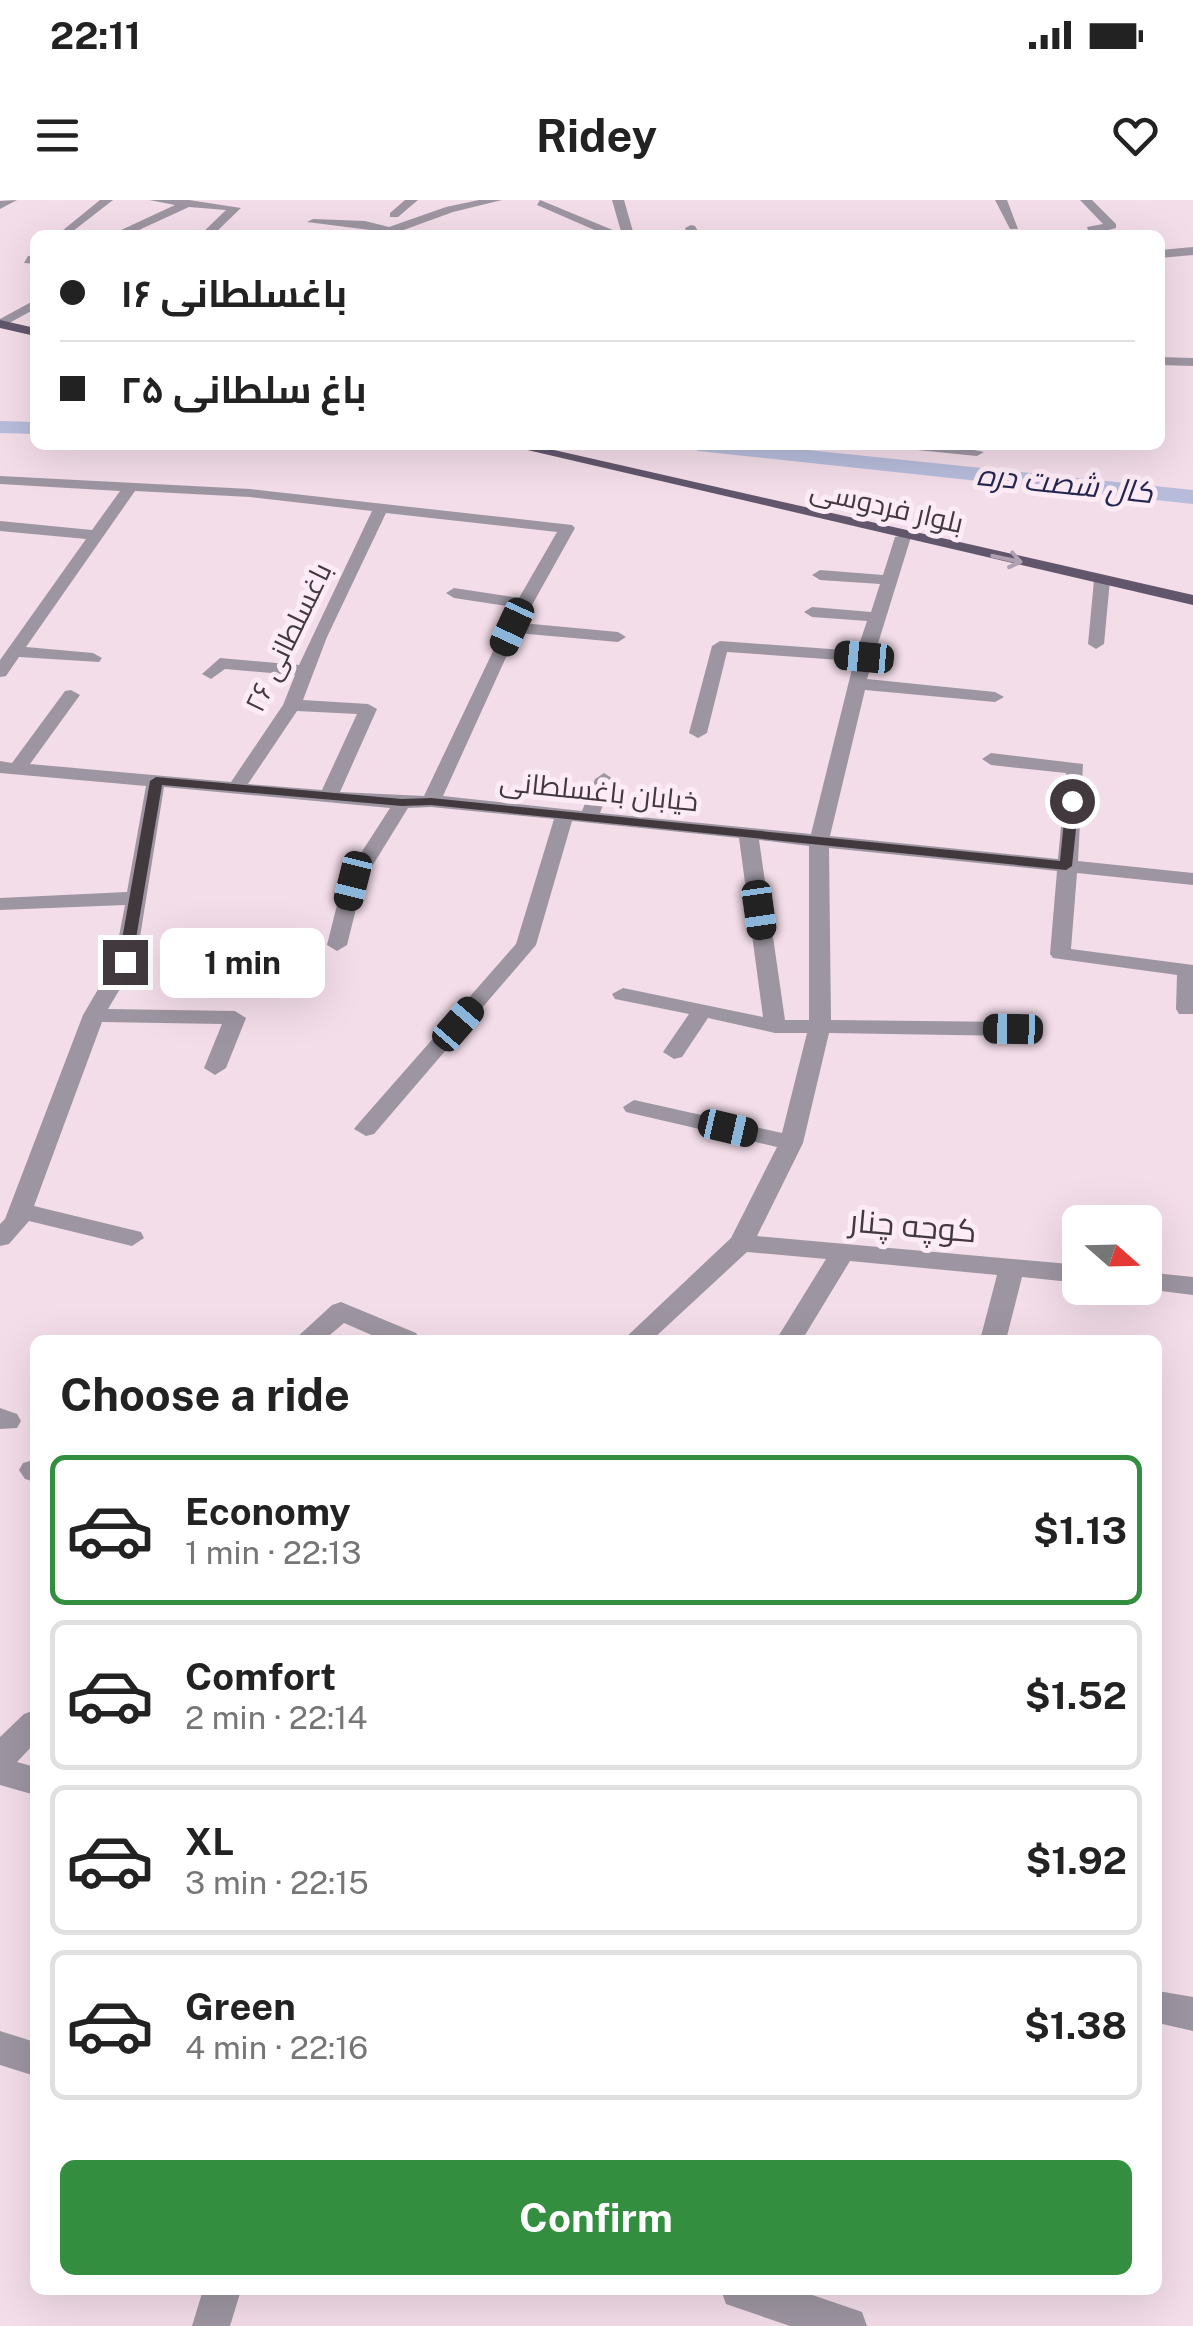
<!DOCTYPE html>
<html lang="en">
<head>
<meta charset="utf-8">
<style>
	body { margin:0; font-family:"Public Sans",Cairo,sans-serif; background:#f2f2f2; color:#222; height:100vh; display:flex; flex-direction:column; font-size:38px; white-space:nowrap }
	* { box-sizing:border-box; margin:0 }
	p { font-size:32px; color:#767676 }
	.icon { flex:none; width:55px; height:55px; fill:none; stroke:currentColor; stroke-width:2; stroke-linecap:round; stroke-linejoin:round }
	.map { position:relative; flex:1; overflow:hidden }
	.sheet { position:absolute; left:30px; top:1135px; width:1132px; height:960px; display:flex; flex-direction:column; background:#fff; border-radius:15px; box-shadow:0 10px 40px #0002 }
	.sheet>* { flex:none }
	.hud { position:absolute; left:30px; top:30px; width:1135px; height:220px; border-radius:15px; box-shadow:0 10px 40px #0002; display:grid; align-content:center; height:220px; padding:0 30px; background:#fff }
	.needle { width:65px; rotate:110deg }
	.controls { position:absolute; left:1062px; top:1005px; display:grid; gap:20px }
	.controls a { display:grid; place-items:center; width:100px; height:100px; border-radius:15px; background:#fff; box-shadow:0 10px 40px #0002; font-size:50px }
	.end { position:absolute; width:45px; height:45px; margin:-22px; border:12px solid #42393e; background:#fff; box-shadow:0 0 0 5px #fff }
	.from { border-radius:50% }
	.bubble { position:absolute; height:70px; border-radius:15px; background:#fff; box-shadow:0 10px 40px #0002; font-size:32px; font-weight:700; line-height:70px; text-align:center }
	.car { position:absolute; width:30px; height:60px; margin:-30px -15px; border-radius:12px; box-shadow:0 0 8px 2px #0007; background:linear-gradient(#222 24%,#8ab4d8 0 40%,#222 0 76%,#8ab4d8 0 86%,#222 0) }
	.hud b { display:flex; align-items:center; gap:35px; height:95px; font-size:38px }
	.hud b+b { border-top:2px solid #e0e0e0 }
	.hud i { width:25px; height:25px; background:#222 }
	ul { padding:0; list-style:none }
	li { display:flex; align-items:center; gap:30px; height:150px; margin:0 20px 15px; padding:0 10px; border:5px solid #e0e0e0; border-radius:15px }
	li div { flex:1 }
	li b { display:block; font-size:38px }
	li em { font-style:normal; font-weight:700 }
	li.active { border-color:#338e40 }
	li>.icon { width:90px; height:90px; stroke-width:1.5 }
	h2 { padding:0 30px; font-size:45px; line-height:120px }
	.primary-button { display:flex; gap:20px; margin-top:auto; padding:20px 30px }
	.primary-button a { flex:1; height:115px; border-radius:15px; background:#338e40; color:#fff; font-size:40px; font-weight:700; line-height:115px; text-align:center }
	.status { display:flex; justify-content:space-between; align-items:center; height:70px; padding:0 50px; background:#fff; direction:ltr }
	.status svg { height:28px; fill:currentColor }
	header { display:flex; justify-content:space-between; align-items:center; height:130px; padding:0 30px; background:#fff; font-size:45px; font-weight:700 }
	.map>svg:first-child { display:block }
</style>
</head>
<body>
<div class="status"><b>22:11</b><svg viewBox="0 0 49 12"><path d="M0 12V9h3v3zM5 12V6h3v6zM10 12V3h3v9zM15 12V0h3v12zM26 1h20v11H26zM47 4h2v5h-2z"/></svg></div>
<header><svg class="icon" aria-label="menu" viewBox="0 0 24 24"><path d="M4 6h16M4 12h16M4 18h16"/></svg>Ridey<svg class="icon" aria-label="heart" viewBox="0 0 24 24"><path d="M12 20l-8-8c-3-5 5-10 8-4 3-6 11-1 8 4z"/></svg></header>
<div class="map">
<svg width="1193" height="2126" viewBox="0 0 1193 2126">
	<rect width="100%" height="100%" fill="#f3dde9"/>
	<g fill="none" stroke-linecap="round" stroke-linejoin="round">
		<path fill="#b6bcda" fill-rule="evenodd" d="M0,221L35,222V234L0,233Z
			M687,245H760L1193,290V304L698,251Z"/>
		<path fill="#9d96a2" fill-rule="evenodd" d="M17,0L0,9V1Z
			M100,0H113L68,35H57Z
			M149,0H189L241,8L213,35H200L226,10L189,7L128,35H99L119,31L175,5Z
			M405,0H418L398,17H390V13Z
			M479,0H502L453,12L390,35H373L378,31L307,22L313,19L365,21L389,27L446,7Z
			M540,0L620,33L622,35H606L537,5Z
			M612,0H624L634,35H622Z
			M995,0H1007L1018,29H1010Z
			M1080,0H1092L1116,24V28L1090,35L1087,27L1103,24Z
			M691,25L695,26L700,35H688L685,28Z
			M1193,47V55L1160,58V50Z
			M28,56H35V64L24,63Z
			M35,100V109L0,128V119Z
			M1160,157L1193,158V166L1160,165Z
			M900,245H950L984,252L977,256L907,249Z
			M0,276L250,289L572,325L575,328L522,423L618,432L626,437L618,442L517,433L443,596L582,611L595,579L604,573L613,579L600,613L811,634L854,461L727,452L707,533L698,538L689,533L712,446L720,441L857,451L867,421L812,417L804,412L812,407L871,412L880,384L820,380L812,375L820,370L883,375L895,337L908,334L911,337L867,479L995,492L1004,497L995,502L865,490L830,636L1058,659L1066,573L991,565L982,559L991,553L1083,564L1078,661L1193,673V685L1077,673L1071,749L1193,765V814H1179L1176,809L1177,775L1053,758L1050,754L1057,671L829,648L831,820L1013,822L1024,829L1013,836L829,833L803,943L757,1036L1080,1065V1083L1022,1077L1006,1140H980L997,1075L850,1061L802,1140H776L826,1059L747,1052L652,1140H623L731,1038L777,947L626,912L623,907L634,900L782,933L807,833H775L708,818L682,857L674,859L663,852L689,814L615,799L612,794L623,788L763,817L739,638L572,621L536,745L374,934L366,936L354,929L358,924L516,744L554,619L431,607L408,608L363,681L347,745L337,751L327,745L343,681L390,608L164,587L136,762L108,809L235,811L246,818L226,868L215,875L204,868L222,824L102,822L34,1006L141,1032L144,1038L132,1046L29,1021L9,1044L0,1046V1024L5,1019L83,815L114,762L125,705L0,710V698L127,692L146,586L0,573V561L12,563L65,491L71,490L80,495L30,564L231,582L283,505L295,475L225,469L211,479L202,474L220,458L299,465L372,311L250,297L135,291L26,447L93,453L102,458L99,462L19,457L6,476L0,477V460L86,339L0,331V321L92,330L120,291L0,284ZM386,313L557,332L519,398L454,388L446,393L454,398L514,407L424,596L340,592L377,509L368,504L303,500L327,437ZM297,511L357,514L322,590L248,584ZM759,640L809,646V820H785Z
			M1102,375L1110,380L1104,444L1096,449L1088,444L1094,380Z
			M1145,1072L1193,1077V1095L1137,1088H1145Z
			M341,1102L416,1133L420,1140H383L344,1123L324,1140H294L332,1105Z
			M0,1208L17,1214L21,1221L17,1228L0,1229Z
			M33,1260H35V1282L25,1279L19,1270L23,1263Z
			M35,1510V1543L17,1562L35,1567V1595L0,1585V1537L24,1514Z
			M1158,1791L1193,1797V1831L1158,1823Z
			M0,1831L35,1842V1876L0,1865Z
			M203,2090H241L230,2126H192Z
			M721,2090H798L862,2112L867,2126H790L726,2104Z"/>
		<path fill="#62566c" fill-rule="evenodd" d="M0,120L35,128V136L0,128Z
			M506,245H532L1193,395V405Z"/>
	</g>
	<defs><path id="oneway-shaft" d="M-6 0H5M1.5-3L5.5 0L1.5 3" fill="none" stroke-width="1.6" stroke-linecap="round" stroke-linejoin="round" transform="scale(2.5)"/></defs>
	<use stroke="#b0a0b1" href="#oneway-shaft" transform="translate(1007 359) rotate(12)"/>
	<path fill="#42393e" d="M156,577L402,599L431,598L1060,661L1066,601L1072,597L1079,601L1072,666L1066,670L431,605L402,606L162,585L132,762L125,766L118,762L150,581Z"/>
	<g text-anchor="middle" stroke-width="10" stroke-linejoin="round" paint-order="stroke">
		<g font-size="28" fill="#42393e" stroke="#fdebf6">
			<text transform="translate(887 306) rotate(13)" y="10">بلوار فردوسی</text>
			<text transform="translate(288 437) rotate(-64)" y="10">باغسلطانی ۲۶</text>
			<text transform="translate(599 591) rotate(6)" y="10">خیابان باغسلطانی</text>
		</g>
		<g font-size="30" font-style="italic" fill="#232750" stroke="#fdebf6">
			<text transform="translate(1065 284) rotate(6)" y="10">کال شصت دره</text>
		</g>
		<g font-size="32" fill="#42393e" stroke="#fdebf6">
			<text transform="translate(913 1026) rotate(5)" y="11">کوچه چنار</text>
		</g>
	</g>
</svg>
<div class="controls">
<a><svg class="needle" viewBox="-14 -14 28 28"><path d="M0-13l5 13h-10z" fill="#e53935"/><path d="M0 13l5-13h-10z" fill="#767676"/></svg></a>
</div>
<i class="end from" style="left:1072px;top:601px"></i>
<i class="end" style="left:125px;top:762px"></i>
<div class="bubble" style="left:160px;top:728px;width:165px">1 min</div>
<i class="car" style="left:512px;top:427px;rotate:205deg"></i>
<i class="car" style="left:864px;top:457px;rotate:275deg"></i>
<i class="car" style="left:353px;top:681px;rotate:194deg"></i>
<i class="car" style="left:759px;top:710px;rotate:172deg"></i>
<i class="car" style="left:458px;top:824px;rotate:41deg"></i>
<i class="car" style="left:1013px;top:829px;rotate:271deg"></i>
<i class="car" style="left:728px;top:928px;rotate:103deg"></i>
<div class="hud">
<b><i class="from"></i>باغسلطانی ۱۶</b>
<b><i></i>باغ سلطانی ۲۵</b>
</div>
<section class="sheet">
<h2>Choose a ride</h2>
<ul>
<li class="active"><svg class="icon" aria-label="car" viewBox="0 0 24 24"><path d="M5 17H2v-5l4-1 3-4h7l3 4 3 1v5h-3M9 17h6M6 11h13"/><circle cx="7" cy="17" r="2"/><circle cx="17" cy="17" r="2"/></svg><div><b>Economy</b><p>1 min · 22:13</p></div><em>$1.13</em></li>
<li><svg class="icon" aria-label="car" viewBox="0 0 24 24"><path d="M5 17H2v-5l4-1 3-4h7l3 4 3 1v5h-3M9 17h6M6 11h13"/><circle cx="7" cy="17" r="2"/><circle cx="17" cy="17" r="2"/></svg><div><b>Comfort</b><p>2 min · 22:14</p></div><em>$1.52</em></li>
<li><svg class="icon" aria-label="car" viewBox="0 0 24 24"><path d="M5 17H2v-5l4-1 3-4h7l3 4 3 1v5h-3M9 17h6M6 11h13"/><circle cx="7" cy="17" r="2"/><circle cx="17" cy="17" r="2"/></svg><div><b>XL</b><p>3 min · 22:15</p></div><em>$1.92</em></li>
<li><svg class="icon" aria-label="car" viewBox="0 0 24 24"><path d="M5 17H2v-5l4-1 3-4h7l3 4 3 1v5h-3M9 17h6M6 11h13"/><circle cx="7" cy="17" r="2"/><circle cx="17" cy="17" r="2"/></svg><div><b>Green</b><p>4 min · 22:16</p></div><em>$1.38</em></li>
</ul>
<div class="primary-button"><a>Confirm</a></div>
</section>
</div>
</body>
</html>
